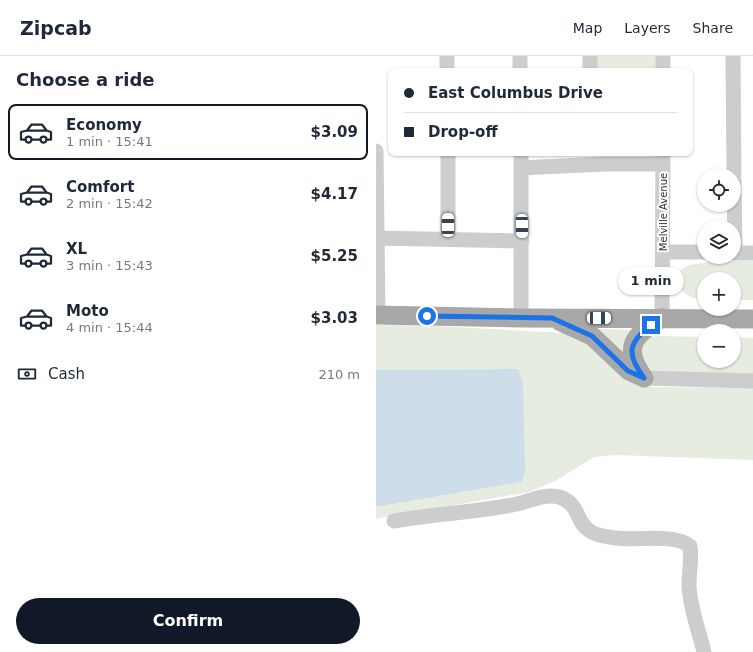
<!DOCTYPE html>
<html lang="en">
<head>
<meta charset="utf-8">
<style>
	body { margin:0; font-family:"DejaVu Sans",sans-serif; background:#f6f6f7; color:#1f2937; height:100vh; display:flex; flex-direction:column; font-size:15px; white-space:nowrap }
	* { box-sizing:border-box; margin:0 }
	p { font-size:13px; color:#747a83 }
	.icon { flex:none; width:22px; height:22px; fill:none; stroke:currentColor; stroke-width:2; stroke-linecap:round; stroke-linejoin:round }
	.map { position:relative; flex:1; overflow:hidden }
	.drawer { display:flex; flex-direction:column; background:#fff; width:376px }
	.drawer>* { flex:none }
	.top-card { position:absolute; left:12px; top:12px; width:305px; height:88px; border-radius:8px; box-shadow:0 1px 3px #0004; display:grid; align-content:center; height:88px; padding:0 16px; background:#fff }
	.tools { position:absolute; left:321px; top:112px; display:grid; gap:8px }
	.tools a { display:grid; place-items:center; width:44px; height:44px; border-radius:50%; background:#fff; box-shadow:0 1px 3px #0004; font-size:20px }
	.end { position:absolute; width:18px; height:18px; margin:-9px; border:5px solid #1a73e8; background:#fff; box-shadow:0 0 0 2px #fff }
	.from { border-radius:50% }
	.bubble { position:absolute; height:28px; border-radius:14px; background:#fff; box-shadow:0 1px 3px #0004; font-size:13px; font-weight:600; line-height:28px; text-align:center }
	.car { position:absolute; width:12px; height:24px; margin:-12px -6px; border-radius:5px; box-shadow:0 0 3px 1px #0007; background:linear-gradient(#fff 24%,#345 0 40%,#fff 0 76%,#345 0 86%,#fff 0) }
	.top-card b { display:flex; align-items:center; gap:14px; height:38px; font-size:15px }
	.top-card b+b { border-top:1px solid #e0e1e3 }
	.top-card i { width:10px; height:10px; background:#1f2937 }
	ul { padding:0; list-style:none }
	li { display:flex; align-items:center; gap:12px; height:56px; margin:0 8px 6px; padding:0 8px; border:2px solid transparent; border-radius:8px }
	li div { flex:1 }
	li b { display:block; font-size:15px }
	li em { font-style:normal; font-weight:600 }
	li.active { border-color:#111827 }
	li>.icon { width:36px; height:36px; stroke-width:1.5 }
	h2 { padding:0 16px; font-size:18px; line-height:48px }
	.pay { display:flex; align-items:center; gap:10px; height:44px; padding:0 16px; font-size:15px }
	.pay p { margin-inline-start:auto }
	.primary-button { display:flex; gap:8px; margin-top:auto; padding:8px 16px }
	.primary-button a { flex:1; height:46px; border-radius:24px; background:#111827; color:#fff; font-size:16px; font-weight:600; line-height:46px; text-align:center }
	header { display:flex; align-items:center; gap:24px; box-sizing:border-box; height:56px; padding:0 20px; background:#fff; border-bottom:1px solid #e0e1e3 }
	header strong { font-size:19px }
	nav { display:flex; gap:22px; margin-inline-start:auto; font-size:14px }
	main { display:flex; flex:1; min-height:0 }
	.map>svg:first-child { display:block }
</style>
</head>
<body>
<header>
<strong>Zipcab</strong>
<nav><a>Map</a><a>Layers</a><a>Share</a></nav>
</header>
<main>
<section class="drawer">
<h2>Choose a ride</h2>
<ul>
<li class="active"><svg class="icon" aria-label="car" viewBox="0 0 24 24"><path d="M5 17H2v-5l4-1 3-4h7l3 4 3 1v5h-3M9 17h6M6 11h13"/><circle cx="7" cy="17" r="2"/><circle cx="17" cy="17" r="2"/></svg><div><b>Economy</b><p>1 min · 15:41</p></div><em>$3.09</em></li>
<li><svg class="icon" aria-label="car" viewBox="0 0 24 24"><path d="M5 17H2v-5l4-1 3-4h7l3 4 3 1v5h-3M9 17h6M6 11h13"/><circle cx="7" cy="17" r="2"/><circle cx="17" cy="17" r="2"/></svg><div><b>Comfort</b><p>2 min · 15:42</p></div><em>$4.17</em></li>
<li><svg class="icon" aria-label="car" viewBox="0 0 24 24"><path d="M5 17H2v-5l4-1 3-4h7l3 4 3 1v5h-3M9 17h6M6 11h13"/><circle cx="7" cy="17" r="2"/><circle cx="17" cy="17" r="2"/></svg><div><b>XL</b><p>3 min · 15:43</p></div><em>$5.25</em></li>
<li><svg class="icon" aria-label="car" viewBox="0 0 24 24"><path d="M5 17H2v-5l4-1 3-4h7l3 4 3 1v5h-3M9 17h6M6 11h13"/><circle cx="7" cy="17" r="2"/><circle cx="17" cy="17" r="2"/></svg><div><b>Moto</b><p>4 min · 15:44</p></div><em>$3.03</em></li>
</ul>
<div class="pay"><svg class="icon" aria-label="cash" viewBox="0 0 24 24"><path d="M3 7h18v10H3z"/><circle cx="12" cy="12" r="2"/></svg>Cash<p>210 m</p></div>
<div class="primary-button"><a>Confirm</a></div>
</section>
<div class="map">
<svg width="377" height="596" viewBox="0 0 377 596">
	<rect width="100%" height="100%" fill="#fff"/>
	<path fill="#e6ecdf" d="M216,0H282V15H216Z
		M332,204L377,205V244H358V223H328V244C312,243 289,228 307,212C313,208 324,207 332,207Z
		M0,269L59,270L189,277L208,281L259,328L277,331L377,332V404L240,399L218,401L179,425L153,436L0,463V451L146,426L142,313L0,314Z
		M224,273L257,274L248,289L247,300L220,274Z
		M281,280L328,281V305H358V281L377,282V318L273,315L265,309V289L274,281Z"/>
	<path fill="#cddeea" d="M142,313L147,326L149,415L146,426L0,451V314Z"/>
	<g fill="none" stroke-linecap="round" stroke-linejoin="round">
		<path stroke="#cdcdcd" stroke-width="15" d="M71,0V15
			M144,0V15
			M287,0V15
			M357,0L358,119
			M214,15V0
			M0,95L2,259
			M72,97V183
			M145,97V262
			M145,112L227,108H287
			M358,123L359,197
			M0,182L146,185
			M287,196H328
			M358,197H377
			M286,262L287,97
			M268,322L377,325
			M18,465C59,458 101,456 141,448C154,445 170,437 183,441C205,448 198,465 214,475C220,480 233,481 240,482C261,485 298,477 314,490C316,504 313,516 313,530C314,552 323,575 328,596"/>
		<path stroke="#a8a8a8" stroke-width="19" d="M0,259L145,262L377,263
			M183,265L216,280L253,315L268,322
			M268,322C246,292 257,279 286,262"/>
	</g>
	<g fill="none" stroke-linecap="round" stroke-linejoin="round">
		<path stroke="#1a73e8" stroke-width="5" d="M51,260L176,262L216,280L252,315L268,322C250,298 252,287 275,269"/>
	</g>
	<g text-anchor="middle" stroke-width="4" stroke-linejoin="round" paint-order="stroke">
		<g font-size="10" fill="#303030" stroke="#fff">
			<text transform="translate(287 156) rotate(-90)" y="4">Melville Avenue</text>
		</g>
	</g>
</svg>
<div class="tools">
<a><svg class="icon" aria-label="locate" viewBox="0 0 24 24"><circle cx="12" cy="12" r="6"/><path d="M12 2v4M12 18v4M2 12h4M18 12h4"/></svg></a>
<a><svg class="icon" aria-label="layers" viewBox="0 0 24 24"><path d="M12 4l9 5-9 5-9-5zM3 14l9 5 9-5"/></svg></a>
<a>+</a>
<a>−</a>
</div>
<i class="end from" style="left:51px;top:260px"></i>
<i class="end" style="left:275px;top:269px"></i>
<div class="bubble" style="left:242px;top:211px;width:66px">1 min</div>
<i class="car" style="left:72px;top:169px;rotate:0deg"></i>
<i class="car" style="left:146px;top:170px;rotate:179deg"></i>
<i class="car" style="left:223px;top:262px;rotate:90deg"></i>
<div class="top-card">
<b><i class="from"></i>East Columbus Drive</b>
<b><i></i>Drop-off</b>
</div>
</div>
</main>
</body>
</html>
